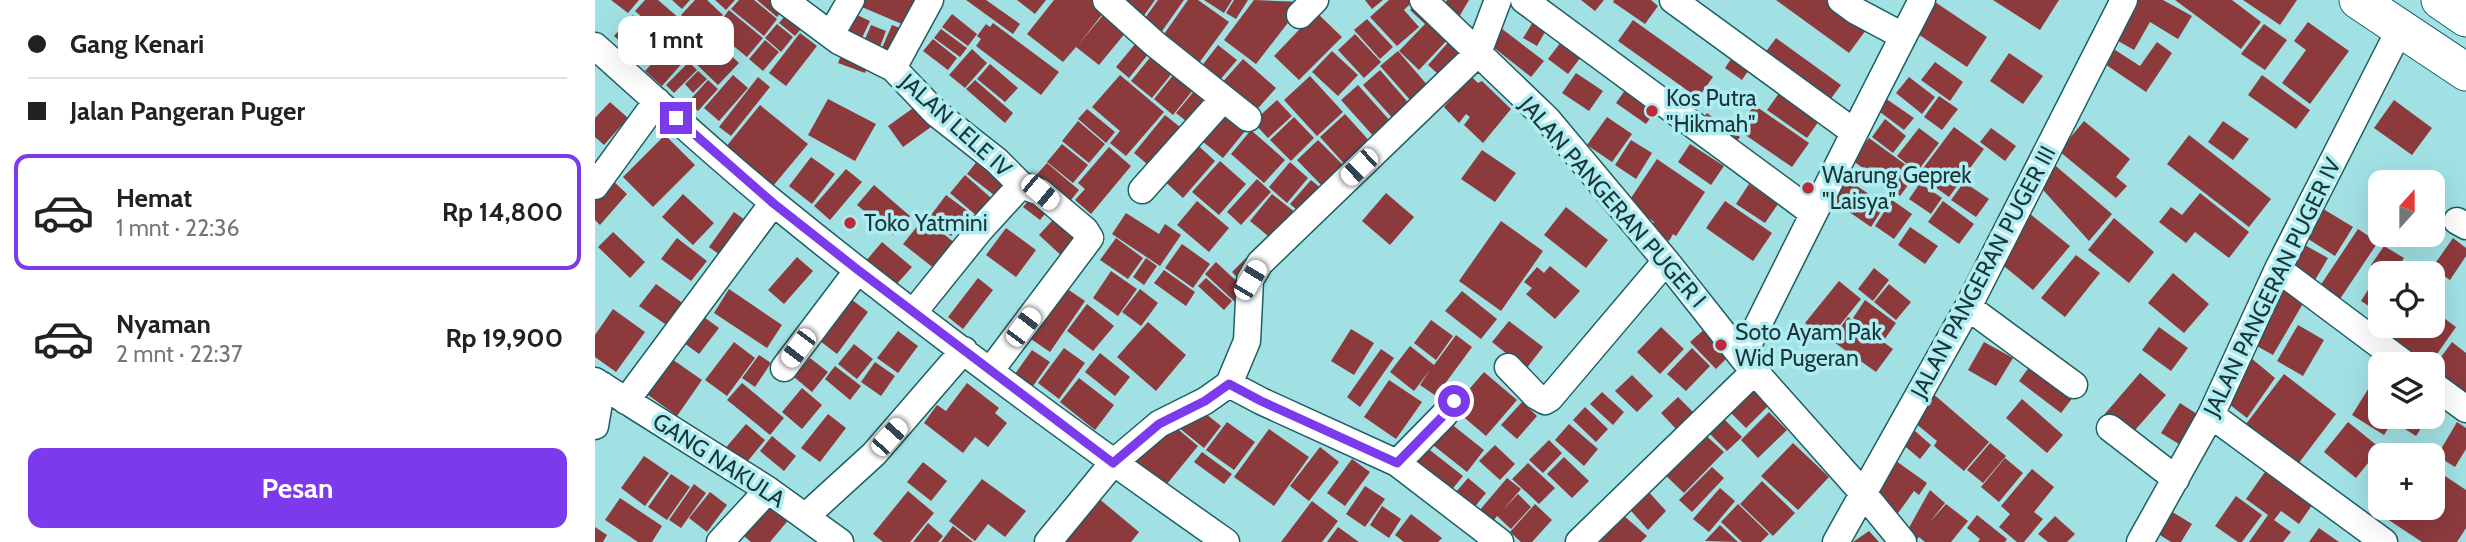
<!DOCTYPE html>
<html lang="id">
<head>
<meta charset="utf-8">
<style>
	body { margin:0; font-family:Cabin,sans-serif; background:#f2f2f2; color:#222; height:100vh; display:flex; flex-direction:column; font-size:26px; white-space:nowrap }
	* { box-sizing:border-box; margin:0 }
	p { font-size:23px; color:#767676 }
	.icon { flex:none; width:38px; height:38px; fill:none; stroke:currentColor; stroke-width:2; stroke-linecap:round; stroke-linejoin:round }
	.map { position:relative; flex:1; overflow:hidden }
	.details { display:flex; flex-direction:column; background:#fff; width:595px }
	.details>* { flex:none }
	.banner { display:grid; align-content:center; height:154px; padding:0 28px; background:#fff }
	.needle { width:46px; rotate:21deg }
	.controls { position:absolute; left:1773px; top:170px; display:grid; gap:14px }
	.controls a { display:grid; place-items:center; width:77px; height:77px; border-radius:14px; background:#fff; box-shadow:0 7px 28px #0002; font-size:35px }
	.end { position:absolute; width:32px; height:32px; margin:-16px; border:9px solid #7c3aed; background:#fff; box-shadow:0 0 0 4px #fff }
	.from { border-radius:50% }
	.bubble { position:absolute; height:49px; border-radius:14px; background:#fff; box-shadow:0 7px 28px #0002; font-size:23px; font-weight:700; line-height:49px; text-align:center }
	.car { position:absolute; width:21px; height:42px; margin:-21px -10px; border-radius:9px; box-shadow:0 0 5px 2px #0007; background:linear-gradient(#fff 24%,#345 0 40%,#fff 0 76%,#345 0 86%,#fff 0) }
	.banner b { display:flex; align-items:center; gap:24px; height:66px; font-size:26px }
	.banner b+b { border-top:2px solid #e0e0e0 }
	.banner i { width:18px; height:18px; background:#222 }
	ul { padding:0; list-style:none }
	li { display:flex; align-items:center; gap:21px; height:116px; margin:0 14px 10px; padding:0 14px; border:4px solid transparent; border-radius:14px }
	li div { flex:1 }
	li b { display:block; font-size:26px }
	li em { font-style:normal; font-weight:700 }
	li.active { border-color:#7c3aed }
	li>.icon { width:63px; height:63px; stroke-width:1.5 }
	.button { display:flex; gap:14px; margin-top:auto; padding:14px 28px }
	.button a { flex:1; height:80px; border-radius:14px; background:#7c3aed; color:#fff; font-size:28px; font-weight:700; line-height:80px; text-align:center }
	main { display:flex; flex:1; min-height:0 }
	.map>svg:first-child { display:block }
</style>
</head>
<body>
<main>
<section class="details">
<div class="banner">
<b><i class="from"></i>Gang Kenari</b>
<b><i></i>Jalan Pangeran Puger</b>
</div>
<ul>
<li class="active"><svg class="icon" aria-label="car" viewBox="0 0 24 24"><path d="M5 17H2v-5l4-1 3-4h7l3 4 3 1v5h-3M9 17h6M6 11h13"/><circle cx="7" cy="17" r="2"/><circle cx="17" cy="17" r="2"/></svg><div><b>Hemat</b><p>1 mnt · 22:36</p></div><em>Rp 14,800</em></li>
<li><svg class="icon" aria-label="car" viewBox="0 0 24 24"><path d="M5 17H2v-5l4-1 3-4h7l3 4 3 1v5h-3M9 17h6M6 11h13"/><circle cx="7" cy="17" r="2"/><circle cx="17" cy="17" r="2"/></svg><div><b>Nyaman</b><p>2 mnt · 22:37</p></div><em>Rp 19,900</em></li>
</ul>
<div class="button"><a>Pesan</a></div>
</section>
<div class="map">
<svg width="1871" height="542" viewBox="0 0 1871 542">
	<rect width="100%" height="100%" fill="#a1e1e4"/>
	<path fill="#8d3a3d" d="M16,0H44L33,13Z
		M50,0H63L107,38L92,56L40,11Z
		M77,0H95L87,9Z
		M100,0H112L128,15L109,36L86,15Z
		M120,0H140L131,10Z
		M144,0H159L182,19L169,36L136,9Z
		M162,0H182L190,7L182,17Z
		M264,0H326L314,27L262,5Z
		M371,0H391L425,24L418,34Z
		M422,0H451L440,14Z
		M459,0H505L513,7L483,45L514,8L536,26L504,65L481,47L468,62L432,34Z
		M524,0H560L548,17Z
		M563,0H589L565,34L548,21Z
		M593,0H603L634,22L604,63L567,37Z
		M609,0H637L629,13Z
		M639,0H653L641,19L631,13Z
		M659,0L709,2L661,64L629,40Z
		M770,0H788L777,9Z
		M794,0H819L809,10L824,27L802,46L775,17Z
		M824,0L855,37L824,70L804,51L830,24L815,10Z
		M852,0H874L864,17L848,7Z
		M986,0H1009L1000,11Z
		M1019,0H1056L1063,6L1050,24L1018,2Z
		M1181,0H1239L1274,26L1254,53Z
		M1398,0H1464L1445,30Z
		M1538,0H1568L1597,16L1583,39L1555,22L1539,50L1516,37Z
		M1580,0H1637L1666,22L1646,49Z
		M1648,0H1702L1685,25Z
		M1340,2L1392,37L1372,67L1320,32Z
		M134,10L168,38L152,57L119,30Z
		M194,11L210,24L200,36L184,23Z
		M721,12L747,37L704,80L679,56Z
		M357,14L382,34L373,46L347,27Z
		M38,15L71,44L51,65L19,36Z
		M262,15L275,21L266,40L253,34Z
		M941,17L954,25L942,46L928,38Z
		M772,19L798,47L785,59L759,30Z
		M1038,20L1118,77L1103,98L1023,41Z
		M1713,22L1754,51L1715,104L1687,83L1711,50L1699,41Z
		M398,23L464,72L446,95L381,46L386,39L382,36L391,24L395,27Z
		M182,24L198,37L186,52L170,38Z
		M1669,24L1692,40L1670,70L1646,54Z
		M276,25L291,31L281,57L265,51Z
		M297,25L310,30L296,63L283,57Z
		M906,28L949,61L936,77L893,43Z
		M346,29L372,48L365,57L339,38Z
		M205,33L222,46L191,86L174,73Z
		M760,34L786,62L769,78L743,50Z
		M116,37L144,63L123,85L96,59Z
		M546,37L559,47L534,78L521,67Z
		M857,38L876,55L852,82L833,65Z
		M969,38L989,53L973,74L953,59Z
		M1181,38L1246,85L1229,108L1164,61Z
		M338,39L362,58L353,70L328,51Z
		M170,40L184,52L168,71L154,59Z
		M1562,42L1577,53L1551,92L1504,60L1514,46L1545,66Z
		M74,45L90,60L67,86L50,71Z
		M623,45L642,60L624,81L606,67Z
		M249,48L275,59L270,73L243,63Z
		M377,49L392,63L370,88L354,75Z
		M562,49L583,66L557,98L536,81Z
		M1142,50L1159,62L1147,80L1130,68Z
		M737,51L763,75L743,96L717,72Z
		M803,51L834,87L817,102L785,66Z
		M1414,53L1448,76L1428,104L1395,81Z
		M648,59L681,88L658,114L625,85Z
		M94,62L102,70L79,93L71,85Z
		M1340,62L1368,82L1355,101L1326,80Z
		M395,64L423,88L410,102L382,79Z
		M583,69L602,85L578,115L559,99Z
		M785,70L817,107L800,121L768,85Z
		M103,71L112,79L98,93L90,84Z
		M981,73L1008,91L994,111L967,93Z
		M138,75L153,88L124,121L109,108Z
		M525,75L569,112L531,156L515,143L525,131L497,107Z
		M1667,75L1715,110L1701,129L1653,95Z
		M715,76L748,112L722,136L689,100Z
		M876,76L883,83L887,81L916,109L888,143L869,125L875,117L871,114L864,123L849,107Z
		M163,77L175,87L136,136L124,127Z
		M1314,77L1340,97L1327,114L1301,93Z
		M113,80L123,89L103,111L93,102Z
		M380,80L418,113L410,123L371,89Z
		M1035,83L1065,104L1051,124L1021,103Z
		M763,85L797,123L780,138L746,100Z
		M1189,86L1229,114L1212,138L1172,110Z
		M600,90L619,105L601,129L581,113Z
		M1344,96L1363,109L1347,130L1329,117Z
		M1290,98L1319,118L1309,130L1281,109Z
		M233,99L281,124L260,161L213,135Z
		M682,100L697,116L673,138L658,122Z
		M1799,100L1837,128L1817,155L1779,128Z
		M328,101L343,122L308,147L293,126Z
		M15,102L33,118L9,145L0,137V118Z
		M629,104L655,125L628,158L602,137Z
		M165,105L213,144L178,186L130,148Z
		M1159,105L1214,143L1197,167L1143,130Z
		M492,109L520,132L511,143L483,119Z
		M1112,113L1145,137L1136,148L1103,124Z
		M750,114L778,145L753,168L725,137Z
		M570,115L590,131L558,169L539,153Z
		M699,117L719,138L696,161L675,140Z
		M1012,117L1037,134L1017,162L992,145Z
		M1290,119L1311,136L1298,153L1277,137Z
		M483,121L510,144L494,163L467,141Z
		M1489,121L1535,159L1521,177L1532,186L1521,198L1464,151Z
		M1628,121L1654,139L1638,160L1613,142Z
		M1359,127L1389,149L1354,197L1323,175Z
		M1324,128L1344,143L1322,172L1302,156Z
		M1396,128L1421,146L1410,161L1385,142Z
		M656,130L690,160L669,183L636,154Z
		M70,135L100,165L58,207L28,177Z
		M1594,135L1676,199L1654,227L1572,164Z
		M1274,138L1322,173L1305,196L1257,160Z
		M596,139L620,161L588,198L564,176Z
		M723,140L752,169L730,189L702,160Z
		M1036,140L1057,153L1041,179L1020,165Z
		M467,144L493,165L478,183L452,162Z
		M1095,144L1129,166L1116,185L1083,162Z
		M514,147L536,166L496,214L480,200L490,189L483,183Z
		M887,150L921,173L900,202L866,179Z
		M387,155L414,177L399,195L372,174Z
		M216,157L240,174L217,204L194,186Z
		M1062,159L1110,192L1081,236L1078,234L1074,241L1055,228L1059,222L1032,204Z
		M625,161L651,184L624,215L597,192Z
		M1455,161L1517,214L1494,241L1440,181Z
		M695,162L713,178L692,203L674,187Z
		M452,163L484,190L468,210L435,182Z
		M251,169L267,182L235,220L219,206Z
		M1243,173L1290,205L1276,227L1228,194Z
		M370,175L404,205L389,222L355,193Z
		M14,177L32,194L5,225L0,220V193Z
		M662,179L676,192L646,225L632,212Z
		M716,180L729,191L708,215L695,204Z
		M1369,182L1394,199L1381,217L1356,200Z
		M1325,183L1347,198L1336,214L1314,199Z
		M1154,184L1183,204L1170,223L1141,204Z
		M279,185L315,216L298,235L262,205Z
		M441,191L458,204L445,220L428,207Z
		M791,193L819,217L795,245L767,221Z
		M1605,193L1654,232L1634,258L1600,232L1591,243L1564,222L1576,207L1587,215Z
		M88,194L119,223L98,245L67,217Z
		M677,194L701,213L678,240L655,221Z
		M351,195L374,212L356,236L333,219Z
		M1297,200L1317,214L1299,239L1280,226Z
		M602,201L634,228L614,252L582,225Z
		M1130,201L1177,233L1158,261L1111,228Z
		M1348,201L1379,224L1364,244L1333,222Z
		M971,207L1013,240L991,268L949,235Z
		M1725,207L1758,227L1740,256L1707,235Z
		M139,212L157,225L132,260L114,247Z
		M465,212L492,236L470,259L444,235Z
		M531,213L564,234L570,224L586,235L565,266L517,234Z
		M1434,213L1475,246L1438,290L1398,257Z
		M329,218L361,244L340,269L308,244Z
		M1519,218L1559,252L1534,283L1493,250Z
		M906,221L948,251L906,311L864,281Z
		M1315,227L1343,246L1330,264L1303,245Z
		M411,228L441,250L421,277L391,255Z
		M1763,229L1783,242L1741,305L1721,292Z
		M18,232L50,262L35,278L3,247Z
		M82,238L112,261L96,281L66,259Z
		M521,238L548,258L533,279L505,260Z
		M1858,238L1871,248V256L1855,280L1837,268Z
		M287,242L317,267L299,287L270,262Z
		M1706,243L1733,258L1720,280L1693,265Z
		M587,244L615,264L598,288L570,268Z
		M1789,246L1809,258L1800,273H1785V313L1766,301L1785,271L1776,265Z
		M1481,255L1505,273L1470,317L1446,298Z
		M202,257L218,271L189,304L173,290Z
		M551,258L562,266L549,285L538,277Z
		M651,258L661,268L647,282L637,272Z
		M621,262L651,290L640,302L610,274Z
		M955,266L985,291L960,319L931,294L937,288L929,282L942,267L949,273Z
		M1279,268L1294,280L1278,301L1263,289Z
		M569,270L600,292L591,306L559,283Z
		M516,271L542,289L523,316L498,298Z
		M1578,273L1614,304L1589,333L1553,303Z
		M383,278L398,290L368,329L353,317Z
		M611,278L637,301L629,310L603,286Z
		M1244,281L1266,299L1232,341L1210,323Z
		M61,284L89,304L73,326L44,306Z
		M1294,284L1316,302L1301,320L1279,302Z
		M1683,285L1710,300L1678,355L1651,340Z
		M471,288L490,301L455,352L436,339Z
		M134,289L187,325L172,348L119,313Z
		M545,289L563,303L546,326L527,312Z
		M867,291L902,319L886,339L850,311Z
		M256,299L273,312L242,354L225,341Z
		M1270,300L1301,323L1289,340L1258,318Z
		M492,304L519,326L498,351L472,331Z
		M18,309L50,332L21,372L0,357V335Z
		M1838,310L1861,327L1835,364H1831L1789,335L1796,326H1838Z
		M109,317L124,328L104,354L89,343Z
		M1253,317L1298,349L1281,372L1236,340Z
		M836,320L858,336L841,360L819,343Z
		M914,321L948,347L931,369L897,342Z
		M553,322L591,355L561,391L522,357Z
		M1703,325L1729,340L1708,376L1682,361Z
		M1113,326L1138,352L1121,369L1095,342Z
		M1066,327L1089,349L1065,374L1042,352Z
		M1564,327L1593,348L1576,371L1547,350Z
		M756,329L779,343L759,375L736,361Z
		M303,331L323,346L303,373L282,358Z
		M861,335L877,347L841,396L825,385L835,370L819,391L795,372L815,346L839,365Z
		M139,342L160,358L132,396L110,380Z
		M1389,342L1418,358L1401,386L1373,370Z
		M1857,342L1871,353V402L1838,376V368Z
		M259,344L278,359L262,379L243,364Z
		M469,348L490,363L464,399L443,383Z
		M1097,348L1115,366L1091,391L1072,374Z
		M786,349L799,358L765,407L752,397Z
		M437,350L455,362L438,386L420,374Z
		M505,353L535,377L520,396L490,372Z
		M1650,353L1680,378L1652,418L1625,397Z
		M164,355L176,363L160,387L147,378Z
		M74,357L107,380L82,416L49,392Z
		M215,358L233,372L217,392L199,377Z
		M280,362L300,376L286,396L266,382Z
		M1437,363L1479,396L1466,413L1424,381Z
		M240,366L266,386L255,400L230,379Z
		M1785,370V416H1801L1789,435L1757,415Z
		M889,372L922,400L891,436L858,408Z
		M1545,373L1571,395L1533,438L1508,416Z
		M1689,374L1741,414L1700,468L1648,428Z
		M1037,375L1058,396L1042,412L1020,391Z
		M484,378L519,405L500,430L465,402Z
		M794,380L827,402L801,439L769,417Z
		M1158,380L1178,401L1151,428L1130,407Z
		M147,383L189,418L175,435L132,400Z
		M372,383L404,408L400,413L412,423L393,447L380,437L368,453L329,423L342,405L351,411Z
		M207,388L227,405L207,429L187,412Z
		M1007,392L1029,412L1018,425L995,404Z
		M1336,392L1394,442L1369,471L1339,446L1342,441L1314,418Z
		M1083,397L1100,414L1082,430L1066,413Z
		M1427,399L1468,435L1452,453L1411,418Z
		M927,402L942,416L922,439L906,425Z
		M1585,403L1605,416L1587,446L1566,433Z
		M601,406L626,426L609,448L583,427Z
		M990,407L1013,429L1001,442L978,420Z
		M1174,412L1192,430L1163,458L1146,440Z
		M233,414L251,428L225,462L206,448Z
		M1126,416L1147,437L1132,451L1111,430Z
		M1803,416H1834L1821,436L1799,422Z
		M572,420L603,446L567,490L535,464Z
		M632,422L660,442L639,470L611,450Z
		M1753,422L1785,448L1761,478L1729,452Z
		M1862,422L1871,428V449L1860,467L1842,456Z
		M855,423L889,450L872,472L838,445Z
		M151,424L170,440L148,467L128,451Z
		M974,424L1003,449L989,466L960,440Z
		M1312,424L1336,445L1325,459L1300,438Z
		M674,429L714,457L679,506L639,477Z
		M1106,431L1129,452L1089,493L1067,472Z
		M177,436L201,456L189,471L165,451Z
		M954,440L967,453L948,473L934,460Z
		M1198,443L1234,477L1203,510L1166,476Z
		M1395,443L1411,456L1388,483L1372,470Z
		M900,445L920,464L905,480L884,461Z
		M725,447L744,462L714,501L695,486Z
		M831,447L868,476L851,497L815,467Z
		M607,452L637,474L629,484L599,462Z
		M49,456L74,473L50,506L26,488Z
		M1294,456L1332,483L1324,495L1319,491L1301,516L1273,487Z
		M969,457L994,481L977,498L952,474Z
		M1410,458L1428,473L1404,502L1386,487Z
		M757,459L775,472L750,506L732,493Z
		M328,462L352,481L336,501L312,482Z
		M1677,462L1724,495L1704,524L1686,511L1679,520L1696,532L1688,542H1654L1673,515L1651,499Z
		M933,463L960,488L944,504L917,479Z
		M1117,467L1129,478L1097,512L1084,500Z
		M1838,468L1871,490V528L1862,542H1827L1783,513L1786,508H1838Z
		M1437,469L1459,487L1439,512L1448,519L1429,542H1422L1404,527L1415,514L1406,506Z
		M76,474L95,487L72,520L53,507Z
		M873,478L891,493L874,514L855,499Z
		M912,478L926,489L907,511L923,494L936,507L916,529L902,516L897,523L884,511Z
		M387,479L431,511L410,537L393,524L380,541L354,521Z
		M1167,481L1200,513L1178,536L1145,504Z
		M99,484L111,493L86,528L74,520Z
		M770,486L790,499L770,527L751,514Z
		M1125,488L1140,501L1114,532L1098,519Z
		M1052,490L1071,511L1053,530L1031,505Z
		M1335,490L1350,503L1334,523L1351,504L1373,521L1356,542H1330L1324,537L1320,542L1311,533Z
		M313,491L339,513L315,542H288L278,534Z
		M115,492L132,505L112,532L94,518Z
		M1641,496L1667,515L1647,542H1643L1620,526Z
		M182,497L200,512L175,542H156L149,536Z
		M502,497L544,532L536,542H466Z
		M25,498L67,526L57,542H43L10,520Z
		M717,501L743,521L727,542H686Z
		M940,504L957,520L937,542H926L915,532Z
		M1143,504L1174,534L1166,542H1147L1126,522Z
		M787,506L806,519L794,538L775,525Z
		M1571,508L1597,524L1586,542H1576L1557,530Z
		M816,514L847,538L843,542H809L800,535Z
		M1028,515L1052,536L1046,542H1005Z
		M1382,515L1412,539L1410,542H1383L1385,539L1372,528Z
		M1460,516L1480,534L1472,542H1453L1443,534Z
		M333,523L348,536L343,542H318Z
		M1125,525L1143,542L1110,541Z
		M358,526L378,542H346Z
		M0,527L12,535L8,542H0Z
		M743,527L764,542H732Z
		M1724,528L1744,542H1714Z
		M1274,531L1284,542H1258Z"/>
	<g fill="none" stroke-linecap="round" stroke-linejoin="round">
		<defs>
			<path id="minor" d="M189,0L244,41L298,68L341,113L402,161L426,185L384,231L318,313
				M511,0L560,44L653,118
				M828,0L953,120L1071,261L1147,357L1268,493L1308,542
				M929,0L1218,213
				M1078,0L1259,132
				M1246,0L1261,11L1308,36
				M705,15L720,0
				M236,34L256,0
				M0,46C60,99 118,154 180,204C326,323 477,434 631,542
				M298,68L335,0
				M0,186L62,101
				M547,190L628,99
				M1862,221L1871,226
				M1683,269L1810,364
				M1373,307L1479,385
				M1147,357C1207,237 1266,118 1327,0
				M913,367L941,396L950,401L955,398L1071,261
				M189,368L263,270
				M395,371L495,238L490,230L445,192L426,185
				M0,381L173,490L245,542
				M634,384L666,401L802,463L905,542
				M1838,385L1871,409
				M31,401L178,203
				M1616,415L1789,542
				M0,426L7,385
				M1515,428L1581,479
				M802,463L849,415L859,401
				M211,516L279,454L369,350
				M125,542L173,490
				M453,542L518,463L564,424L610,401L634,384L652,341L655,280L665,263L883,53L903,0
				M984,542L1160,371
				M1241,542L1373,307L1529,0
				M1545,542L1616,415L1683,269L1805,29"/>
			<path id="highway" d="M1763,0L1871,72
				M1845,0L1871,18"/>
		</defs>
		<use href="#minor" stroke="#1c5e62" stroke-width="29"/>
		<use href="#highway" stroke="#1c5e62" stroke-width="39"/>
		<use href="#minor" stroke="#fff" stroke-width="26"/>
		<use href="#highway" stroke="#fff" stroke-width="37"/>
	</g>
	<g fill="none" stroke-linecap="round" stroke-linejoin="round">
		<path stroke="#7c3aed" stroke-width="9" d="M81,118L178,203L263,270L518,463L564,424L610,401L634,384L666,401L802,463L849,415L859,401"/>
	</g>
	<g fill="#bb2a3b" stroke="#aeeef2" stroke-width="2.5">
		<circle cx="1057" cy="111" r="7"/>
		<circle cx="1213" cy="188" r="7"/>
		<circle cx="255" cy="223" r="7"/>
		<circle cx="1126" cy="345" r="7"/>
	</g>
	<g text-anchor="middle" stroke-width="7" stroke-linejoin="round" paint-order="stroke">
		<g font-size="23" fill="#1b3537" stroke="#aeeef2" text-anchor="start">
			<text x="1071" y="106">Kos Putra<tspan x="1071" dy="26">"Hikmah"</tspan></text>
			<text x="1227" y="183">Warung Geprek<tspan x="1227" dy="26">"Laisya"</tspan></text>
			<text x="269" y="231">Toko Yatmini</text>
			<text x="1140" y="340">Soto Ayam Pak<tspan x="1140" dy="26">Wid Pugeran</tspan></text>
		</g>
		<g font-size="23" fill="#1b3537" stroke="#aeeef2">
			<text transform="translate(361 125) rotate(42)" y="8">JALAN LELE IV</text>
			<text transform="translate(1018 202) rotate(49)" y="8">JALAN PANGERAN PUGER I</text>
			<text transform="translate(1388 272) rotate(-62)" y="8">JALAN PANGERAN PUGER III</text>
			<text transform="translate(1677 287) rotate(-64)" y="8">JALAN PANGERAN PUGER IV</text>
			<text transform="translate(124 460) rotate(33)" y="8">GANG NAKULA</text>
		</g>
	</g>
</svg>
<div class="controls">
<a><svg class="needle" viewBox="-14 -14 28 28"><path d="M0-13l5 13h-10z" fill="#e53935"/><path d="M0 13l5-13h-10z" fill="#767676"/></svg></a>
<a><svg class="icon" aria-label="locate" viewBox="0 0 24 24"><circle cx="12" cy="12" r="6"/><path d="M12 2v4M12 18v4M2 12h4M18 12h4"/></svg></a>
<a><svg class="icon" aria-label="layers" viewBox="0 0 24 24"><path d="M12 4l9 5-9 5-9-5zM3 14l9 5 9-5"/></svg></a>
<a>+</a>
</div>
<i class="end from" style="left:859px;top:401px"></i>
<i class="end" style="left:81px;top:118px"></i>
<div class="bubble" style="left:23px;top:16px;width:116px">1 mnt</div>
<i class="car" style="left:764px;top:167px;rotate:226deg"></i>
<i class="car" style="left:445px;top:192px;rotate:130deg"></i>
<i class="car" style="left:655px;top:280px;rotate:31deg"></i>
<i class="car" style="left:428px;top:327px;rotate:37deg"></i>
<i class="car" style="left:203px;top:348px;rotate:217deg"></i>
<i class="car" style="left:294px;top:437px;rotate:42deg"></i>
</div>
</main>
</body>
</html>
